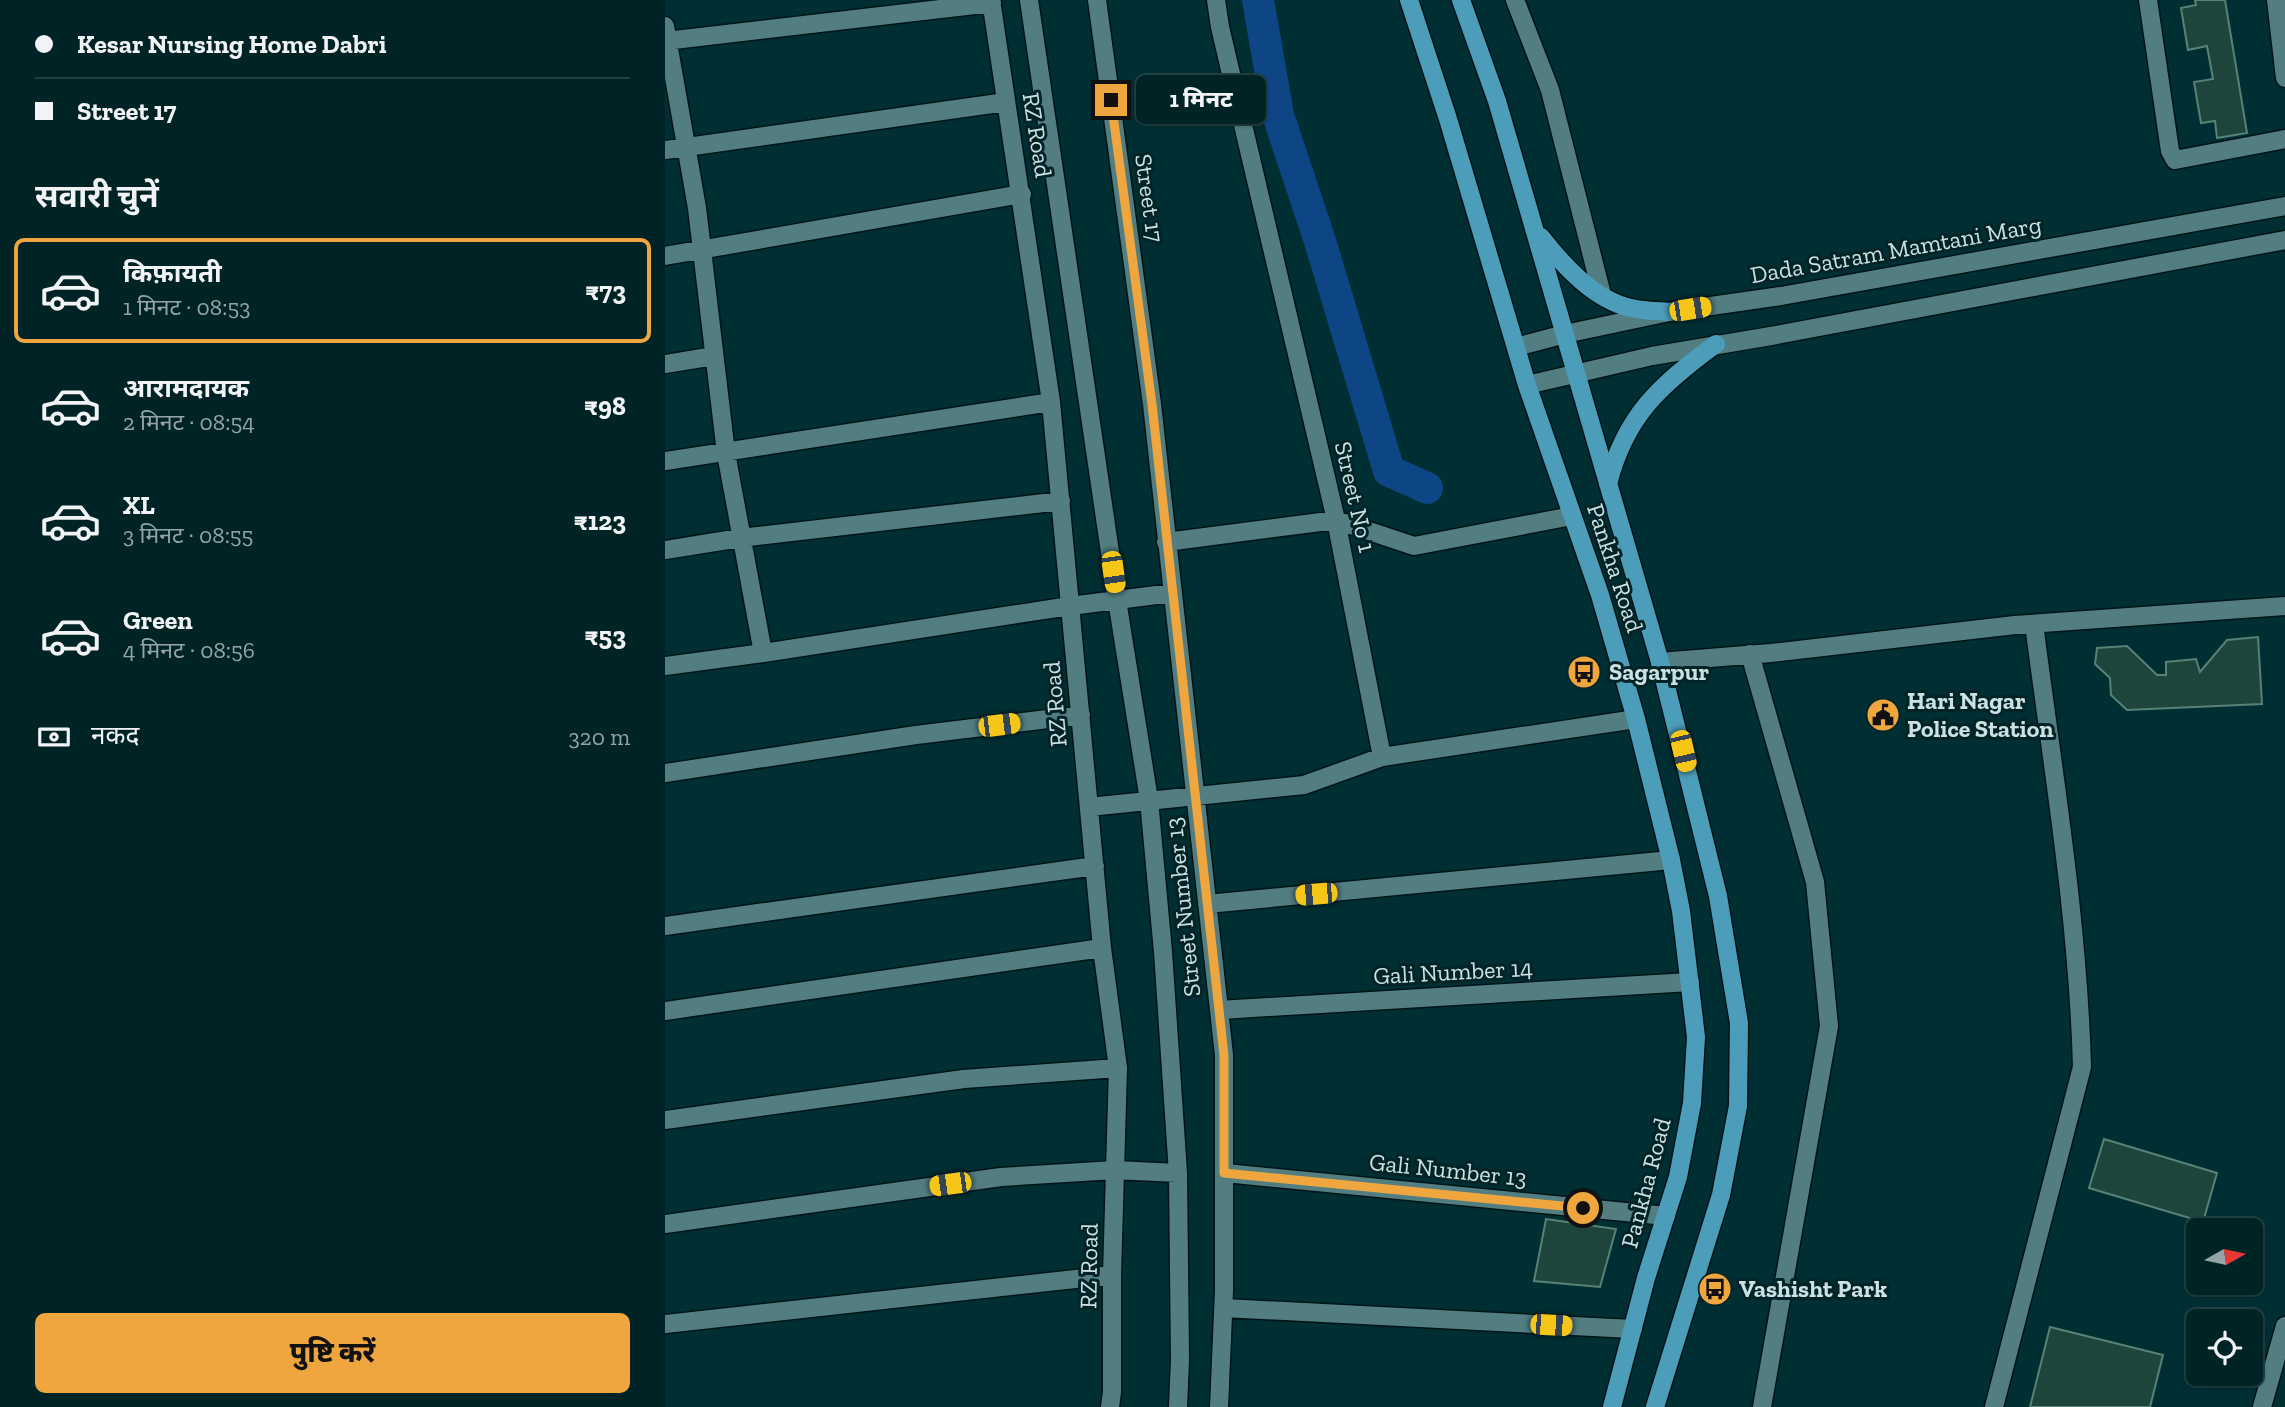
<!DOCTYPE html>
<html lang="hi">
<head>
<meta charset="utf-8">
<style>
	body { margin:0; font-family:"Zilla Slab","Noto Sans Devanagari",serif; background:#0a2b2e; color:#f1f3f6; height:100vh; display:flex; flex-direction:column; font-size:26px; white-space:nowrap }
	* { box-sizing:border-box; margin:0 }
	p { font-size:23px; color:#95a4a7 }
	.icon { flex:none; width:38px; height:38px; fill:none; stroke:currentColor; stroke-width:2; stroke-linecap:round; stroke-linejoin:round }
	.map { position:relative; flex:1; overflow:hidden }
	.panel { display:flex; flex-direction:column; background:#002326; width:665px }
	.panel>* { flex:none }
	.hud { display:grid; align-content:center; height:154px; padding:0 35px; background:#002326 }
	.needle { width:46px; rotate:81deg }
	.tools { position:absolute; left:1521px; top:1218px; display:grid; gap:14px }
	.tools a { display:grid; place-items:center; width:77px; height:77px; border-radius:10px; background:#002326; box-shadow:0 2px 5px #0004,0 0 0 2px #224043; font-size:35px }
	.end { position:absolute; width:32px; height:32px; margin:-16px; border:9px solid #f0a63e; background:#111; box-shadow:0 0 0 4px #111 }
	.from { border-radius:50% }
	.bubble { position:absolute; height:49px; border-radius:10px; background:#002326; box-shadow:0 2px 5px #0004,0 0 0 2px #224043; font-size:23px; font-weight:800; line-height:49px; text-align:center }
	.car { position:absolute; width:21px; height:42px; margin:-21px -10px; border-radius:9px; box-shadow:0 0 5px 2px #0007; background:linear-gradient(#f5c518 24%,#345 0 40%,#f5c518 0 76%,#345 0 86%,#f5c518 0) }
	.hud b { display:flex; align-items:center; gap:24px; height:66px; font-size:26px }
	.hud b+b { border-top:2px solid #224043 }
	.hud i { width:18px; height:18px; background:#f1f3f6 }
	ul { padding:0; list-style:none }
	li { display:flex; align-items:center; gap:21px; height:105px; margin:0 14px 10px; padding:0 21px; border:4px solid transparent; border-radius:10px }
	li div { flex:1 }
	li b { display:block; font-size:26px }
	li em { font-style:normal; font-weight:800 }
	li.active { border-color:#f0a63e }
	li>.icon { width:63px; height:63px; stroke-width:1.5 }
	h2 { padding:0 35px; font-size:32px; line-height:84px }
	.pay { display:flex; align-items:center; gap:18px; height:77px; padding:0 35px; font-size:26px }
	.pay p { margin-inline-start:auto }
	.action { display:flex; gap:14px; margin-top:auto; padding:14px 35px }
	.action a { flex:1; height:80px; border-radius:10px; background:#f0a63e; color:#111; font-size:28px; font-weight:800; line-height:80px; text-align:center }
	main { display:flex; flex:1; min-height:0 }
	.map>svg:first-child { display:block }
</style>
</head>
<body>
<main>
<section class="panel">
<div class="hud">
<b><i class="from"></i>Kesar Nursing Home Dabri</b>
<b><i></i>Street 17</b>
</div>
<h2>सवारी चुनें</h2>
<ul>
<li class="active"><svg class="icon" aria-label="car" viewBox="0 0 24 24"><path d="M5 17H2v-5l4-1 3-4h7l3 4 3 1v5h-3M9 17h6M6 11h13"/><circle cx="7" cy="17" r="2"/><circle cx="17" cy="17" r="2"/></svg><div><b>किफ़ायती</b><p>1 मिनट · 08:53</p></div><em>₹73</em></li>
<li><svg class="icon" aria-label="car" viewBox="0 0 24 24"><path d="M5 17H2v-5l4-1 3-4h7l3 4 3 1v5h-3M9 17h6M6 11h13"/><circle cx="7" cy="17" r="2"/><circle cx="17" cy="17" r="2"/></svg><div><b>आरामदायक</b><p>2 मिनट · 08:54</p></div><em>₹98</em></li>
<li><svg class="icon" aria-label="car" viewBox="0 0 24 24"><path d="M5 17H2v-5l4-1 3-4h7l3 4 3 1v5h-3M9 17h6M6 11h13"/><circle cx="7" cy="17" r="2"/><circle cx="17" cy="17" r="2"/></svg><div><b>XL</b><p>3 मिनट · 08:55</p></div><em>₹123</em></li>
<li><svg class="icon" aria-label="car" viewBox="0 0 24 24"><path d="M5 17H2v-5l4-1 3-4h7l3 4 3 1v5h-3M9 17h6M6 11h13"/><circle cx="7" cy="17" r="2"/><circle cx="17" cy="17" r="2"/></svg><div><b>Green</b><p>4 मिनट · 08:56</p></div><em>₹53</em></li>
</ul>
<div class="pay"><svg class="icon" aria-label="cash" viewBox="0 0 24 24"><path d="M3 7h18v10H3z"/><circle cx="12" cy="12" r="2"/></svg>नकद<p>320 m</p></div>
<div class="action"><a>पुष्टि करें</a></div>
</section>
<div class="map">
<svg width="1620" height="1407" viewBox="0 0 1620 1407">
	<rect width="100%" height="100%" fill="#002f33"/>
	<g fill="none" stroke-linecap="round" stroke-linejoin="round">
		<path stroke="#0e4585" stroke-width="32" d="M593,0L613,115L655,241L724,471L762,488"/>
	</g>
	<path fill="#1d453c" stroke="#588177" stroke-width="2" d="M1530,0H1560L1582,133L1552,138L1550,121L1536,123L1529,82L1548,79L1542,46L1523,50L1516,8L1531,5Z
		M1593,637L1597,704L1462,710L1446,695L1445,678L1430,664L1432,648L1462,646L1492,675H1501V662L1531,659L1535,672L1562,640Z
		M1439,1139L1552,1173L1538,1222L1424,1188Z
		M881,1219L951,1229L935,1287L869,1281Z
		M1385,1327L1498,1355L1485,1407H1365Z"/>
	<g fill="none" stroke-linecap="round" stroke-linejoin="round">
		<defs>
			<path id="minor" d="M326,0L386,402L437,948L453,1068L447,1275V1392L445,1407
				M364,0L452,600L484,800L498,952L513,1173L515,1359L513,1407
				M432,0L487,404L559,1055V1291L554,1407
				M551,0L555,27L671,520L717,757L971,719
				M850,0L885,90L937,295
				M1483,0L1505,151L1510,160L1620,139
				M1611,0L1620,78
				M0,26L32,208L61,453L98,653L0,666
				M0,41L327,3
				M0,150L341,102
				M0,256L357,194
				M851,347L900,334L1004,312L1116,296L1620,206
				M0,364L49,356
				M862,385L987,356L1106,336L1620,240
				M0,461L386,402
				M501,542L671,520L749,546L907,516
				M0,550L75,538L396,501
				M98,653L405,606L507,593
				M1085,654L1150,882L1164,1026L1097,1407
				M995,662L1106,653L1350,625L1620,606
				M0,773L251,735L416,715
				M424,807L639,785L717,757
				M542,904L1006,860
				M0,926L430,866
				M554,1010L1025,982
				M0,1011L437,948
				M0,1120L299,1079L453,1068
				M560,1173L1001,1216
				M0,1224L336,1177L450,1170L513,1173
				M559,1308L968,1329
				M0,1324L447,1275
				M1329,1407L1417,1067C1413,919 1388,771 1369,624
				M1597,1407L1620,1326"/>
			<path id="major" d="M744,0L783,119L862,385L935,595L971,719L1006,860L1016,911L1031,1037L1027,1103L1013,1177L981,1278L947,1407
				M796,0L832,101L995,662L1053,896L1074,1023L1073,1106L1056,1195L990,1407
				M876,237C898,265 929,300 966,308C978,311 992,311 1004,312
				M943,484C960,416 995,385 1051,344"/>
		</defs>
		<use href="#minor" stroke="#011517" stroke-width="21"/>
		<use href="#major" stroke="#011517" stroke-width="21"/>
		<use href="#minor" stroke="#527e82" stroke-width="18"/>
		<use href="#major" stroke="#4b9dba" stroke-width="18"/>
	</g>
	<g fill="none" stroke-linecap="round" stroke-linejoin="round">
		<path stroke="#f0a63e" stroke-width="9" d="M446,100L487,404L559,1055V1173L918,1208"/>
	</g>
	<defs>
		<symbol id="bus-disc" viewBox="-11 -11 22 22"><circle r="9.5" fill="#f0a63e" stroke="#022427"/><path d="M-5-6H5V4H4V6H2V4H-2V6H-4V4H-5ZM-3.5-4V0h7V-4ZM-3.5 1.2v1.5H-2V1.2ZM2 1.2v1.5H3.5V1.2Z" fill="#111"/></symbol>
		<symbol id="civic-disc" viewBox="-11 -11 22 22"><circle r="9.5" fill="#f0a63e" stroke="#022427"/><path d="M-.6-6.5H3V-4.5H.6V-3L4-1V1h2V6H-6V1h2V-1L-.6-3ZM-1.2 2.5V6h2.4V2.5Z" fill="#111"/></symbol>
	</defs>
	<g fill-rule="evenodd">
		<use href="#bus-disc" x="900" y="653" width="38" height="38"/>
		<use href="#civic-disc" x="1199" y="696" width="38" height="38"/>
		<use href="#bus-disc" x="1031" y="1270" width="38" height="38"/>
	</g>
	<g text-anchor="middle" stroke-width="6" stroke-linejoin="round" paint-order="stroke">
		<g font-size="24" fill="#cbe1e3" stroke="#022427">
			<text transform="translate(372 135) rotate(81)" y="8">RZ Road</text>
			<text transform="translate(484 198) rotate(82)" y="8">Street 17</text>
			<text transform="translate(1231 250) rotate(-10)" y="8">Dada Satram Mamtani Marg</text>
			<text transform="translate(690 497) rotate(77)" y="8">Street No 1</text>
			<text transform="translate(950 568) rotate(72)" y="8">Pankha Road</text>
			<text transform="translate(390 704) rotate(-95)" y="8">RZ Road</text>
			<text transform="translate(518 907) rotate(-96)" y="8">Street Number 13</text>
			<text transform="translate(788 972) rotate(-3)" y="8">Gali Number 14</text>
			<text transform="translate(783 1170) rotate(6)" y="8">Gali Number 13</text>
			<text transform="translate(981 1183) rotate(-75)" y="8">Pankha Road</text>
			<text transform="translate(424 1266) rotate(-89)" y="8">RZ Road</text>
		</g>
		<g font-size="24" font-weight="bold" fill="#cbe1e3" stroke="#022427" text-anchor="start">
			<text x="944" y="680">Sagarpur</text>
			<text x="1242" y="709">Hari Nagar<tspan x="1242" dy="28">Police Station</tspan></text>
			<text x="1074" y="1297">Vashisht Park</text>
		</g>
	</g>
</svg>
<div class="tools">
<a><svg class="needle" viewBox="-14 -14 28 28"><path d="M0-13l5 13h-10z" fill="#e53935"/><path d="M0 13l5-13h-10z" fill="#95a4a7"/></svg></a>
<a><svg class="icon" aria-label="locate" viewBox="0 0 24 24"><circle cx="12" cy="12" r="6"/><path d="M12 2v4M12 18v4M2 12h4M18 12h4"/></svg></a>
</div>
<i class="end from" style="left:918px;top:1208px"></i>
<i class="end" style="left:446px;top:100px"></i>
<div class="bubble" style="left:471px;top:75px;width:130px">1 मिनट</div>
<i class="car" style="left:1025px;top:309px;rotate:81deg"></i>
<i class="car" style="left:448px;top:572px;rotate:172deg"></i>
<i class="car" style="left:334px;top:725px;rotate:83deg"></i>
<i class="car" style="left:1018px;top:751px;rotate:167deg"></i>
<i class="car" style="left:651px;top:894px;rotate:265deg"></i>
<i class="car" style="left:285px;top:1184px;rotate:262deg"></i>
<i class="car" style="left:886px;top:1325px;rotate:93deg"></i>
</div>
</main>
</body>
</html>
